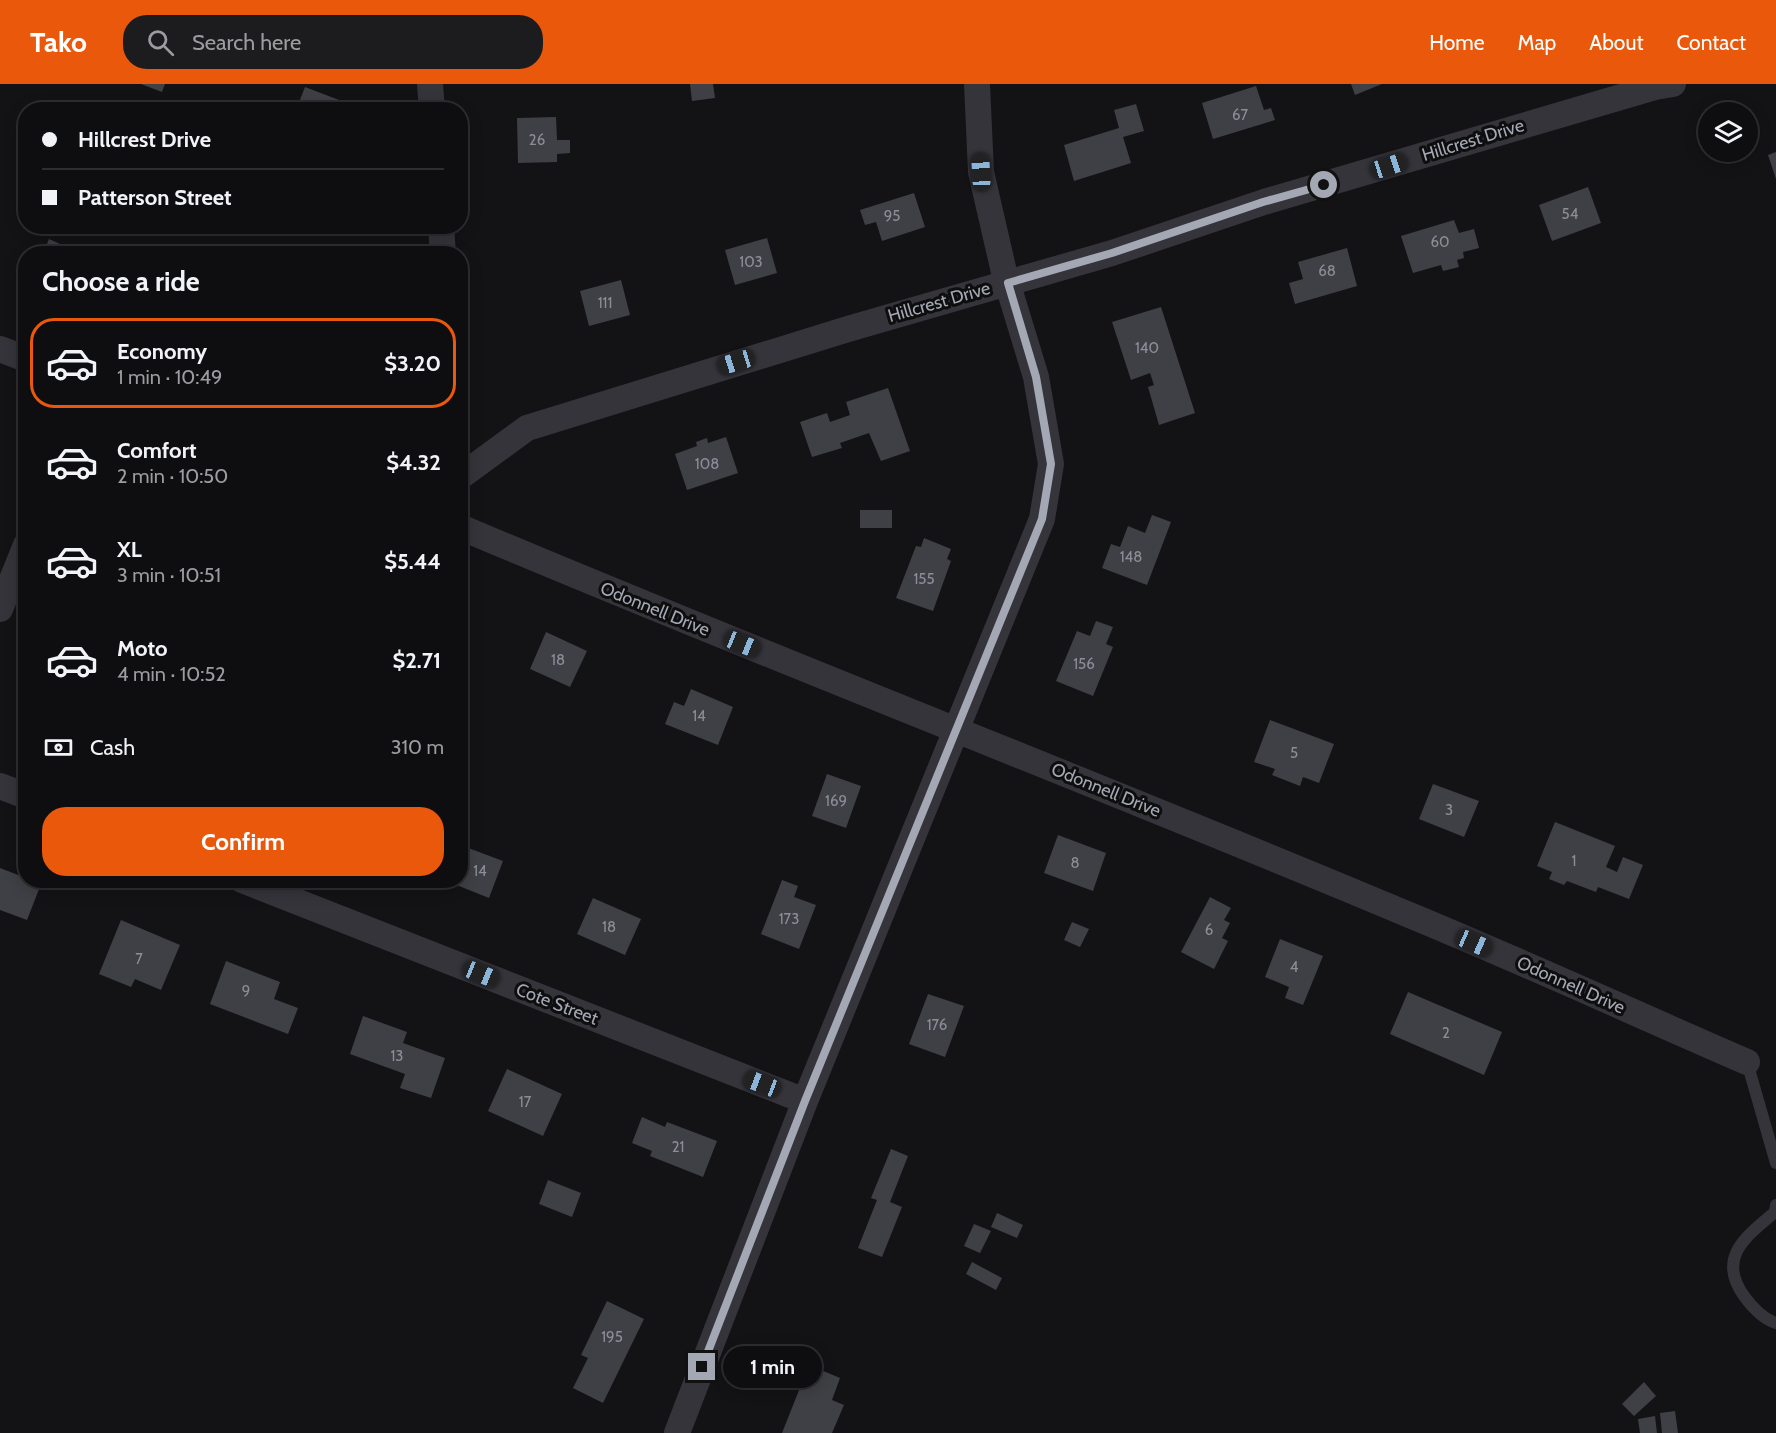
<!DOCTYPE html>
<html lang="en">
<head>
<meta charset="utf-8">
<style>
	body { margin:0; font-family:Cabin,sans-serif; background:#1c1c1e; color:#f1f3f6; height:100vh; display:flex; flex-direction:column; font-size:22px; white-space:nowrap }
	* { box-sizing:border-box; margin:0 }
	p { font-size:20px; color:#9b9c9f }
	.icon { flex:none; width:33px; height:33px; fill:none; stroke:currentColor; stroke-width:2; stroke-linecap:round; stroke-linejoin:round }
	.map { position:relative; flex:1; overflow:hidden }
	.sheet { position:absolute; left:18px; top:162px; width:450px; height:642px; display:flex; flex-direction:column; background:#0e0e10; border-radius:24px; box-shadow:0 3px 15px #0003,0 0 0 2px #2e2e30 }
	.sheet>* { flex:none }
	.hud { position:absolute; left:18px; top:18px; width:450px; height:132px; border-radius:24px; box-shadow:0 3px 15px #0003,0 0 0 2px #2e2e30; display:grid; align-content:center; height:132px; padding:0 24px; background:#0e0e10 }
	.fabs { position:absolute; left:1698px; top:18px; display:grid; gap:12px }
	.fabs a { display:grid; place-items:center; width:60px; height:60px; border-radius:50%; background:#0e0e10; box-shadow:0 3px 15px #0003,0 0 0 2px #2e2e30; font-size:30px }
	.end { position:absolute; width:27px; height:27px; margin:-14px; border:8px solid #a4a8b5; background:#111; box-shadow:0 0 0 3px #111 }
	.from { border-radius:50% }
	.bubble { position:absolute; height:42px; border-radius:21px; background:#0e0e10; box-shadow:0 3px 15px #0003,0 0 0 2px #2e2e30; font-size:20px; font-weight:700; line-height:42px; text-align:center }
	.car { position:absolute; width:18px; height:36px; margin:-18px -9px; border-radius:8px; box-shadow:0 0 4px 2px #0007; background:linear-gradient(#222 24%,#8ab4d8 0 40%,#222 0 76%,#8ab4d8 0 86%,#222 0) }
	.hud b { display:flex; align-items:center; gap:21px; height:57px; font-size:22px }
	.hud b+b { border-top:2px solid #2e2e30 }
	.hud i { width:15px; height:15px; background:#f1f3f6 }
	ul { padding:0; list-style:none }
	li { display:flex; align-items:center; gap:18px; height:90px; margin:0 12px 9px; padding:0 12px; border:3px solid transparent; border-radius:24px }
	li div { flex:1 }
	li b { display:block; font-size:22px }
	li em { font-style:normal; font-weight:700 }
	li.selected { border-color:#ea580c }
	li>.icon { width:54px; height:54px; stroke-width:1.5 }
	h2 { padding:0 24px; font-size:27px; line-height:72px }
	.pay { display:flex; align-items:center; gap:15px; height:66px; padding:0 24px; font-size:22px }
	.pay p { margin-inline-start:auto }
	.primary-button { display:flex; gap:12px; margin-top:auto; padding:12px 24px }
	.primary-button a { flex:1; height:69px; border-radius:24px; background:#ea580c; color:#fff; font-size:24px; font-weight:700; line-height:69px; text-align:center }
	header { display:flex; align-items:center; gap:36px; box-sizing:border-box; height:84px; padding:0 30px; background:#ea580c; color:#fff }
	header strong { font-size:28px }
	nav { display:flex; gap:33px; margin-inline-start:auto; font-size:21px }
	.search { width:420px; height:54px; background:#1c1c1e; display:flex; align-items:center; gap:15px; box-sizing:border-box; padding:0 21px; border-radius:24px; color:#9b9c9f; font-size:22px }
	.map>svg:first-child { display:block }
</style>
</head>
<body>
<header>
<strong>Tako</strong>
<div class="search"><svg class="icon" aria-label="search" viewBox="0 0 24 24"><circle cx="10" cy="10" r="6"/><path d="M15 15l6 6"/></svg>Search here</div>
<nav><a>Home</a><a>Map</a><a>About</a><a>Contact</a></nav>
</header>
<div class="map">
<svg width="1776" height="1349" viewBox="0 0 1776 1349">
	<rect width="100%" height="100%" fill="#131315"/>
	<path fill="#3f4045" d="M141,0H165L162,8Z
		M690,0H713L715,14L692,17Z
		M1351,0H1382L1355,11Z
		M1256,2L1264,26L1271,24L1275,36L1213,55L1202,19Z
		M305,3L360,24V26H296Z
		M1136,20L1144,47L1123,53L1131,79L1074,97L1064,61L1119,44L1114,26Z
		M556,33L557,56H570V69L557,70V78L518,79L517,34Z
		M1776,68V95L1768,71Z
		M1588,103L1601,139L1552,157L1539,121Z
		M914,109L925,143L882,157L876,138L865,141L860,126Z
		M1454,136L1459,149L1474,145L1479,164L1463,168L1464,174L1457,176L1459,183L1443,187L1441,181L1413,189L1401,152Z
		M767,154L777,189L735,201L725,166Z
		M49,155L82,170H43Z
		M1347,164L1357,202L1295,220L1289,199L1303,195L1298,178Z
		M621,196L630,231L589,242L580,207Z
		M1161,223L1195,329L1159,341L1148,303L1154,301L1150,289L1131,296L1112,238Z
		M888,304L910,367L881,377L869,349L840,359L842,364L812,373L800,338L827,329L830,338L850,331L846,318Z
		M726,353L738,389L687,406L675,370L697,362L696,358L707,354L708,359Z
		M860,426H892V444H860Z
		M1152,431L1171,438L1147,501L1102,484L1111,460L1120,463L1128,442L1145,449Z
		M924,454L951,465L947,475L951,477L933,527L896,514L916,462L921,463Z
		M1096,537L1113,543L1106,560L1113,563L1093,612L1056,597L1077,547L1090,552Z
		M546,548L587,567L570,603L530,585Z
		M691,605L733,623L718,661L665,640L674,618L684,622Z
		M1270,636L1334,660L1319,699L1303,693L1300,702L1272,691L1275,685L1254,678Z
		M827,690L861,702L846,744L812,732Z
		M1433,700L1479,717L1464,753L1419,735Z
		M1555,738L1615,762L1606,783L1617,788L1623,773L1643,781L1629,815L1598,803L1596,808L1567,797L1564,801L1549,795L1552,788L1537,782Z
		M1058,751L1106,769L1093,807L1044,789Z
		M463,762L503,777L489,814L449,798L460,796V769Z
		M0,784L26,794V796L41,800L27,836L0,826Z
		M782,796L798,802L794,813L816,821L799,865L761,850Z
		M1210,813L1231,824L1224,836L1230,839L1222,854L1228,857L1214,885L1181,868Z
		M593,814L641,835L625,871L577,850Z
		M121,836L180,861L161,906L135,895L131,903L99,890Z
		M1072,838L1089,845L1080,863L1064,856Z
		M1280,855L1323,872L1303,921L1285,914L1289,903L1265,893Z
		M226,877L280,898L274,915L298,924L288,950L210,920Z
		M1408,908L1502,948L1484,991L1390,950Z
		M928,910L964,922L945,973L909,960Z
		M363,932L407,948L403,959L445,974L431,1014L400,1004L405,990L350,970Z
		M507,985L562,1010L543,1052L488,1027Z
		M642,1033L665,1043L667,1038L717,1057L703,1093L650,1072L652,1067L632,1059Z
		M891,1065L908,1072L890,1118L902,1123L882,1173L858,1164L877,1116L871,1114Z
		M548,1096L581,1109L572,1133L539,1120Z
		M997,1129L1023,1141L1017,1154L991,1143Z
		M974,1140L991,1147L980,1169L964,1162Z
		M972,1178L1002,1194L996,1206L966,1190Z
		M607,1217L644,1235L603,1319L573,1304L588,1274L581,1271Z
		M809,1281L840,1294L832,1316L844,1321L832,1349H782Z
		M1644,1298L1656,1312L1634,1332L1622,1320Z
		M1675,1327L1678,1349H1662L1660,1329Z
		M1655,1332L1657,1349H1640L1638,1335Z"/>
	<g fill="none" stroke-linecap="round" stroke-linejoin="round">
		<path stroke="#34343a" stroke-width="12" d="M1747,978L1776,1079
			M1776,1121L1775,1128C1747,1152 1716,1173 1744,1212C1752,1223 1763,1235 1776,1239"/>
		<path stroke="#34343a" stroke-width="26" d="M430,0L432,26
			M441,142L443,170
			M0,265L26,275
			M460,393L527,344L848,245L1112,169L1264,118L1655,3L1673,0
			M460,443C774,576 1093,698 1407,830C1521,877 1634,929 1747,978
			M0,525L26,461
			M0,702L26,712
			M242,796L805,1017
			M677,1349L805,1017L1042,435L1051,380L1036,293L1004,188L981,88L977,0"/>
	</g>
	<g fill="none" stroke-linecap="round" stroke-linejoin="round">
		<path stroke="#a4a8b5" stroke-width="8" d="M702,1283L805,1017L1042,435L1051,380L1036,293L1008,199L1112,169L1263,118L1324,101"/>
	</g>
	<g text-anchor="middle" stroke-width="6" stroke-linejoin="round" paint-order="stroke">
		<g font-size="15" fill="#8b8e99">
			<text x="1240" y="36">67</text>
			<text x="537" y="61">26</text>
			<text x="1570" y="135">54</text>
			<text x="892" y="137">95</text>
			<text x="1440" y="163">60</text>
			<text x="751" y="183">103</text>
			<text x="1327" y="192">68</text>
			<text x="605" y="224">111</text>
			<text x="1147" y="269">140</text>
			<text x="707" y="385">108</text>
			<text x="1131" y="478">148</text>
			<text x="924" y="500">155</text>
			<text x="558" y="581">18</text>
			<text x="1084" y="585">156</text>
			<text x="699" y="637">14</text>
			<text x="1294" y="674">5</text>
			<text x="836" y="722">169</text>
			<text x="1449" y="731">3</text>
			<text x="1574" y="782">1</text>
			<text x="1075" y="784">8</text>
			<text x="480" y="792">14</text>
			<text x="789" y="840">173</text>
			<text x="609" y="848">18</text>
			<text x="1209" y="851">6</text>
			<text x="139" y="880">7</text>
			<text x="1294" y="888">4</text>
			<text x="246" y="912">9</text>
			<text x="937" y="946">176</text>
			<text x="1446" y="954">2</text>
			<text x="397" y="977">13</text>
			<text x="525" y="1023">17</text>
			<text x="678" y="1068">21</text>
			<text x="612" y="1258">195</text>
		</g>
		<g font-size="18" fill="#a4a8b5" stroke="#0e0e0f">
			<text transform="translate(1473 56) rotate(-17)" y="6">Hillcrest Drive</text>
			<text transform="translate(939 218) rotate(-16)" y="6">Hillcrest Drive</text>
			<text transform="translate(655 525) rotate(22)" y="6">Odonnell Drive</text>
			<text transform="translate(1106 706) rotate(22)" y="6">Odonnell Drive</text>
			<text transform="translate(1571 901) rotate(24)" y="6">Odonnell Drive</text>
			<text transform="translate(557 920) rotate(21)" y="6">Cote Street</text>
		</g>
	</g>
</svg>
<div class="fabs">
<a><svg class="icon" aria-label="layers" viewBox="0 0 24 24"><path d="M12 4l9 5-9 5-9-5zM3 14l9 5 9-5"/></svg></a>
</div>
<i class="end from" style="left:1324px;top:101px"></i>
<i class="end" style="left:702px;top:1283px"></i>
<div class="bubble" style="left:723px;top:1262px;width:99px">1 min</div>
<i class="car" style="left:1389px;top:82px;rotate:72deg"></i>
<i class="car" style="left:981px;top:88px;rotate:357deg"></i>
<i class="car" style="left:736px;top:278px;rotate:253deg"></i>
<i class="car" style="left:742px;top:560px;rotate:112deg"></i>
<i class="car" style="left:1474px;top:859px;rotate:114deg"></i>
<i class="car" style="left:481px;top:890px;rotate:112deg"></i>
<i class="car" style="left:762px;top:1000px;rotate:291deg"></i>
<div class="hud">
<b><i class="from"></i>Hillcrest Drive</b>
<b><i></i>Patterson Street</b>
</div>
<section class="sheet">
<h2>Choose a ride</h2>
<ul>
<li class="selected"><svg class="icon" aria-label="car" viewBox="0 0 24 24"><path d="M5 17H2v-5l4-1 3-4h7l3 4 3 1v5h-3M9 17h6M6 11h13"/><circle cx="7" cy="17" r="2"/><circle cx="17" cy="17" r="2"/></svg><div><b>Economy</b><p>1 min · 10:49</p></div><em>$3.20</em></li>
<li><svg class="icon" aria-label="car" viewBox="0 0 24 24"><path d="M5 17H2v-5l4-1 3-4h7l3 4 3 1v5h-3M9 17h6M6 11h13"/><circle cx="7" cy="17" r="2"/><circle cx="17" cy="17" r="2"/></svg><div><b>Comfort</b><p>2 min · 10:50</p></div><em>$4.32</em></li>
<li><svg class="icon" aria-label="car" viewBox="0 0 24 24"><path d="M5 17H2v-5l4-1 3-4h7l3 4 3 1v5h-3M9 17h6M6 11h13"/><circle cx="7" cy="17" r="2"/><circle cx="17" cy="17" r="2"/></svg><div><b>XL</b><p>3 min · 10:51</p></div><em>$5.44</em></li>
<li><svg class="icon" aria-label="car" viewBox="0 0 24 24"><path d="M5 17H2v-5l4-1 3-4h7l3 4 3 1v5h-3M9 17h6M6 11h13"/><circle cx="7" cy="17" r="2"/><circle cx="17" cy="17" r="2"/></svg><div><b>Moto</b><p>4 min · 10:52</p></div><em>$2.71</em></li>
</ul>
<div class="pay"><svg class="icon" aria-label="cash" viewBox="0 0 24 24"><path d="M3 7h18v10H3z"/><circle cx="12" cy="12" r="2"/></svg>Cash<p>310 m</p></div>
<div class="primary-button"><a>Confirm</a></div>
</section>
</div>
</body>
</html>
